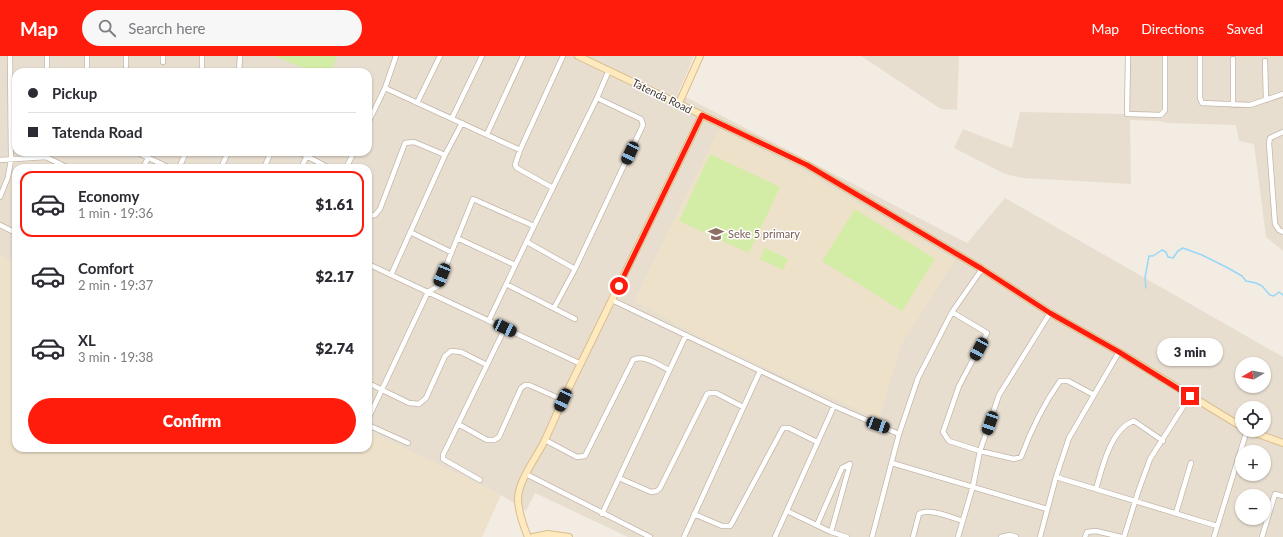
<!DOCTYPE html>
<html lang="en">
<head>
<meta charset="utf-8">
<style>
	body { margin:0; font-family:Lato,sans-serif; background:#f7f7f7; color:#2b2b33; height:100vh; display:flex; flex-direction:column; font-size:15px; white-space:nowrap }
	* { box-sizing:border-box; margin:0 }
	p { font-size:13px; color:#7c7c81 }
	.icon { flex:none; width:22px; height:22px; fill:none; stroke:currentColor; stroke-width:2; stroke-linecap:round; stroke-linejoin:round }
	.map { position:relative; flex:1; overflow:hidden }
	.details { position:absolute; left:12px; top:108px; width:360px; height:288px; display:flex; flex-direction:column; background:#fff; border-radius:12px; box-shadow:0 1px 3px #0004 }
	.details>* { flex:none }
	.top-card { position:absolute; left:12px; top:12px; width:360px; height:88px; border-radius:12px; box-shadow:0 1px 3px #0004; display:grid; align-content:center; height:88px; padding:0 16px; background:#fff }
	.needle { width:26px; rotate:260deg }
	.fabs { position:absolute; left:1235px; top:301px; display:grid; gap:8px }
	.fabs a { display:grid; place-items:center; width:36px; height:36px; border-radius:50%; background:#fff; box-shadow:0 1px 3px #0004; font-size:20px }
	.end { position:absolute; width:18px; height:18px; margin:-9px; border:5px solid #ff1c0d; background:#fff; box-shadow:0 0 0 2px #fff }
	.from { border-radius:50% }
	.bubble { position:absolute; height:28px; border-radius:14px; background:#fff; box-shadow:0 1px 3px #0004; font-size:13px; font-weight:800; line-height:28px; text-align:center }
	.car { position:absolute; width:12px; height:24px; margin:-12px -6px; border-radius:5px; box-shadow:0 0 3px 1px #0007; background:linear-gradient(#222 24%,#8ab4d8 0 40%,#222 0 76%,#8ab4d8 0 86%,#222 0) }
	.top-card b { display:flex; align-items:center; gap:14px; height:38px; font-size:15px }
	.top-card b+b { border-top:1px solid #e1e1e2 }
	.top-card i { width:10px; height:10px; background:#2b2b33 }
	ul { padding:7px 0 0; list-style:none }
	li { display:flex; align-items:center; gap:12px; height:66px; margin:0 8px 6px; padding:0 8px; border:2px solid transparent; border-radius:12px }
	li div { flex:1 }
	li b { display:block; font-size:15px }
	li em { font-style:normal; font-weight:800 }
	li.selected { border-color:#ff1c0d }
	li>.icon { width:36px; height:36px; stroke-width:1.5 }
	.button { display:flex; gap:8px; margin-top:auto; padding:8px 16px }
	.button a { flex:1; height:46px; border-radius:24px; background:#ff1c0d; color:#fff; font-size:16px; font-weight:800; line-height:46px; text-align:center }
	header { display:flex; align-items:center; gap:24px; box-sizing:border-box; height:56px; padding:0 20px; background:#ff1c0d; color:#fff }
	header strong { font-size:19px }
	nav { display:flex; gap:22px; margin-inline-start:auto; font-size:14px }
	.search { width:280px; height:36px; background:#f7f7f7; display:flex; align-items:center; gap:10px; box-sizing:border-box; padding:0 14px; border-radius:22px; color:#7c7c81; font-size:15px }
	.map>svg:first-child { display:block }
</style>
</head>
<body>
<header>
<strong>Map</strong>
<div class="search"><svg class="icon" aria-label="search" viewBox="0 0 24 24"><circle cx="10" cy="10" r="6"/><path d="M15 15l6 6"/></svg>Search here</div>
<nav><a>Map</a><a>Directions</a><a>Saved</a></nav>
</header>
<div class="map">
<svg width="1283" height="481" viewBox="0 0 1283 481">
	<rect width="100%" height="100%" fill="#f3ece2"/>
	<path fill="#e8ded0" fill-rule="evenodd" d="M0,0H694L678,37L967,187L1005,142L1283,301V481H628L535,437L526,455L501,439L368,375V112H16V208L0,200ZM16,16H368V96H16ZM1242,308H1264V330H1242ZM1242,352H1264V374H1242ZM1242,396H1264V418H1242ZM1242,440H1264V462H1242Z
		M861,0H959L957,54L941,53Z
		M1125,0H1283V195L1266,181L1254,88L1239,85L1236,69L1168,67L1158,65L1130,64L1131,128L1022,122L1005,118L954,92L963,73L1012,92L1020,56L1125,58Z"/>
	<path fill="#eee1ca" d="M719,73L797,112L955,204L901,289L879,363L714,288L634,245Z
		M0,200L16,208V392H368V375L501,439L482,481H0Z"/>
	<path fill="#d3eca6" d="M274,0H337L331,16H313Z
		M710,98L780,131L749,197L679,165Z
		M855,153L935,203L902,255L822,205Z
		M765,192L788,203L783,214L760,203Z"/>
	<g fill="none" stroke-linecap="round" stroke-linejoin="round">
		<path stroke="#97d8f7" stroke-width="1.5" d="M1146,232L1145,222L1149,200H1153L1162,194L1166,196L1168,201L1173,202L1178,195L1183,192L1202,199L1228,212L1242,220L1246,225L1256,227L1262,230L1270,239L1274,240L1279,236L1283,239"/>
		<defs>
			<path id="street" d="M202,0V16
				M1128,0L1127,58L1161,59L1165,54V0
				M1200,0V42L1202,47L1250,49L1283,38
				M1233,3V49
				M1265,5L1266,44
				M163,6V0
				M126,10V0
				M47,16V0
				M87,16V0
				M239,16L240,0
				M385,32L520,94
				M417,47L440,0
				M452,62L482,0
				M368,67L385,32L396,0
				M1283,76L1270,82L1269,87L1275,168L1279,174L1283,176
				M487,78L523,0
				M136,96L170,112
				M299,96L329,112
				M0,104L46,101L68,112
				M143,112L148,102
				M179,112L186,96
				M221,112L228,96
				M264,112L271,96
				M301,112L307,100
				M346,112L354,96
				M553,132L517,112L515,109L520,94L563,0
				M0,141L8,121L11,104L10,0
				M368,160L375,159L380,153L405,87L414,86L445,99
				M0,169L16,177
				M410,176L451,196
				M457,182L515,209
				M527,186L575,213L643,69L641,63L597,42
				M368,208L581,308
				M391,219L445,99L462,67
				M506,228L575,263
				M612,244L834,350L899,378
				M554,252L575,213
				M952,256L987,277L959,330L943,376L949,385L980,395L1014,403L1021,401C1031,374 1043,349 1060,325H1068L1094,339
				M368,259V267
				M489,264L534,170L597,42L609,14
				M368,327L409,347L419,348L426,342L445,300L451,295L461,296L487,309
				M368,363L428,236L438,230L473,143L534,170
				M458,368L487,384H494L499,381L521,332L525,329H529L563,344
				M368,369L408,387
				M545,384L577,401L585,400L633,304C644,298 660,310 669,314
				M892,407L1047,453
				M526,418L650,481
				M1056,421L1217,470
				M619,422L651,436L657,435L660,432L707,338L710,337H716L743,351
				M480,424L443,403V399L505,272
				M1096,433C1102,412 1111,372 1134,365L1163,385
				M787,455L831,476L847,481
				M1176,457L1191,407
				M602,458L686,279
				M694,458L722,470H730L732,467L783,372H789L817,386
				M817,469L842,412L850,408L831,476
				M684,481L760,315
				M775,481L834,350
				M872,481L899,378L918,322L952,256L982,213
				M913,481L919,458C928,451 952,462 963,465
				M958,481L973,430L980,395L999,339L1050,257
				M1001,481L1010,479L1016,481
				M1040,481L1056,421L1069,382L1119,296
				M1085,481L1087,476L1096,475L1121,481
				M1124,481L1138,436L1150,403L1190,340
				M1214,481L1247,374
				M1262,481L1275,438L1283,440"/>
			<path id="secondary" d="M578,0L807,109L982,213L1050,257L1119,296L1242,371
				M679,47L700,0
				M1247,374L1283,387
				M528,481C523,469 518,456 518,442C519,423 537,401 545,384C551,371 557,357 563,344L702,59
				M533,481L548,478L569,481"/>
		</defs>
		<use href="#street" stroke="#c2b6a7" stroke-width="6"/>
		<use href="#secondary" stroke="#d8be8d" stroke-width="8"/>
		<use href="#street" stroke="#fff" stroke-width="4.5"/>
		<use href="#secondary" stroke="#ffeac0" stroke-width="6"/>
	</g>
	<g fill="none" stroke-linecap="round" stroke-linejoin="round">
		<path stroke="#ff1c0d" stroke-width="5" d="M619,230L702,59L807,109L982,213L1050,257L1119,296L1190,340"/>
	</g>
	<defs>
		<symbol id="school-bare" viewBox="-9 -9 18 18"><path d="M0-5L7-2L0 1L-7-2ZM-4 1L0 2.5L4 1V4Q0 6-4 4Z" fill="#8d6e63" stroke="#fff" stroke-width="2.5" paint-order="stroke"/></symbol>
	</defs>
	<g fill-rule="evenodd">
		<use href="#school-bare" x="705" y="167" width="22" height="22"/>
	</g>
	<g text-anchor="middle" stroke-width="3" stroke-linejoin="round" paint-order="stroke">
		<g font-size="11" fill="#453c32" stroke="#fff">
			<text transform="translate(662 40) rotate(26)" y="4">Tatenda Road</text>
		</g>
		<g font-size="11" fill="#785e54" stroke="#fff" text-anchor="start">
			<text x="728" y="182">Seke 5 primary</text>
		</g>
	</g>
</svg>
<div class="fabs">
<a><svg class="needle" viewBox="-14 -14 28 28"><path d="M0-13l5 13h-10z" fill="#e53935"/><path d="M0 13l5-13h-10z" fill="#7c7c81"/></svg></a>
<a><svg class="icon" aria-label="locate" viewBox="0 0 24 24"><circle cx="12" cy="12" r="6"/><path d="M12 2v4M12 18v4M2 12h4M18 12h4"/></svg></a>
<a>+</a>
<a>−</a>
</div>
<i class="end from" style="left:619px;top:230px"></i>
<i class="end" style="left:1190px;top:340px"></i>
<div class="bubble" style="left:1157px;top:282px;width:66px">3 min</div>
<i class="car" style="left:630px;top:97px;rotate:205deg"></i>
<i class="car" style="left:442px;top:219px;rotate:202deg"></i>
<i class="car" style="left:505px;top:272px;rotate:115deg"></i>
<i class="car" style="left:979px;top:293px;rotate:208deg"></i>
<i class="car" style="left:563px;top:344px;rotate:205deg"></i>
<i class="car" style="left:990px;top:367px;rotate:199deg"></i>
<i class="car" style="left:878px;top:369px;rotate:110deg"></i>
<div class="top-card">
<b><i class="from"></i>Pickup</b>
<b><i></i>Tatenda Road</b>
</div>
<section class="details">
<ul>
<li class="selected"><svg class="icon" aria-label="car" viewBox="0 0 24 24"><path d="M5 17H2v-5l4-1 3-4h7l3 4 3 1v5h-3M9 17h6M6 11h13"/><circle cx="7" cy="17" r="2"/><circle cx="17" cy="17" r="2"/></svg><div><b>Economy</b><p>1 min · 19:36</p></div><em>$1.61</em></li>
<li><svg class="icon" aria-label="car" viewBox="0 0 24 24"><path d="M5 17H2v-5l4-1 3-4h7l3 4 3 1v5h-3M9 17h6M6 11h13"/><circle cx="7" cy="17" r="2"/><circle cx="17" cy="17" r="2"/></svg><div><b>Comfort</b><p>2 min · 19:37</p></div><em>$2.17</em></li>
<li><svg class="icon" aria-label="car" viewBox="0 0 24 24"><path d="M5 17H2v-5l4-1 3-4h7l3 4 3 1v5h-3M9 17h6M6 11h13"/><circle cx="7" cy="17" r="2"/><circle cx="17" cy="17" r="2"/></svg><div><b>XL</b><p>3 min · 19:38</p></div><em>$2.74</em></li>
</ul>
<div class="button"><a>Confirm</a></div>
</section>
</div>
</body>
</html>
